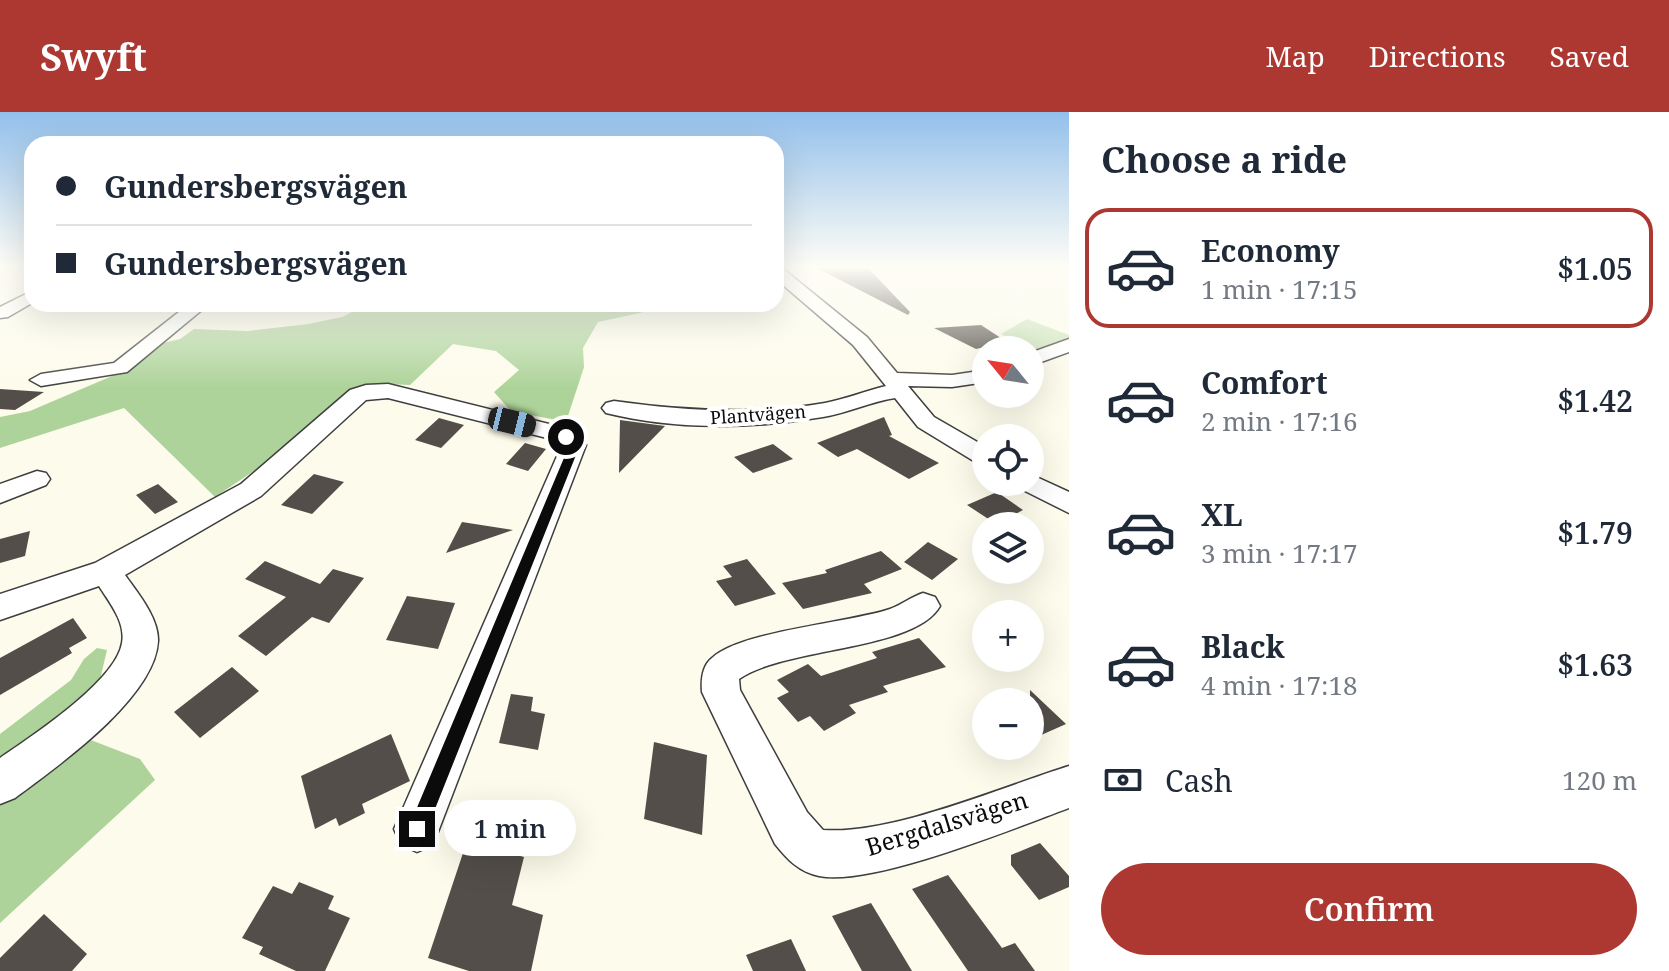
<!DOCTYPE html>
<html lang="en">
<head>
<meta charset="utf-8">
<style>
	body { margin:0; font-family:"Noto Serif",serif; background:#f2f2f3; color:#1f2937; height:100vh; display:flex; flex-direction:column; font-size:30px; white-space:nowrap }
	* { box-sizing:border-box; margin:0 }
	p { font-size:26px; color:#747a83 }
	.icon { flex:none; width:44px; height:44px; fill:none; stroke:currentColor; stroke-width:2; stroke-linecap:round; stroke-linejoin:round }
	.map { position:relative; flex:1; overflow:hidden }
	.sheet { display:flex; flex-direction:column; background:#fff; width:600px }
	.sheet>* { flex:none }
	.guide { position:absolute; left:24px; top:24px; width:760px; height:176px; border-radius:24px; box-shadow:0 8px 32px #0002; display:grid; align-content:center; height:176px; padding:0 32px; background:#fff }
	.needle { width:52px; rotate:300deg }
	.fabs { position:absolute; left:972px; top:224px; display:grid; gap:16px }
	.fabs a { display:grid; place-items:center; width:72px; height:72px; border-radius:50%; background:#fff; box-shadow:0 8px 32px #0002; font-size:40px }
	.end { position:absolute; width:36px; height:36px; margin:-18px; border:10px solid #0b0b0b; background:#fff; box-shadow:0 0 0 4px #fff }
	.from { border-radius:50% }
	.bubble { position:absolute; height:56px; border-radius:28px; background:#fff; box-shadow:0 8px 32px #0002; font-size:26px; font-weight:600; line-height:56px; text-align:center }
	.car { position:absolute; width:24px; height:48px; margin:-24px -12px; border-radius:10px; box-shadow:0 0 6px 2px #0007; background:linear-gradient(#222 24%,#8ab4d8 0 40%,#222 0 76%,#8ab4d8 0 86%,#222 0) }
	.guide b { display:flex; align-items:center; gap:28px; height:76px; font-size:30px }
	.guide b+b { border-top:2px solid #e0e1e3 }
	.guide i { width:20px; height:20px; background:#1f2937 }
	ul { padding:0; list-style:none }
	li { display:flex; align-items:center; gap:24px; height:120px; margin:0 16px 12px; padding:0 16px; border:4px solid transparent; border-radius:24px }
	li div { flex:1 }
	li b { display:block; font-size:30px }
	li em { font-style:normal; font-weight:600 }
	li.selected { border-color:#ad3831 }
	li>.icon { width:72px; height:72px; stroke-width:1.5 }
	h2 { padding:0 32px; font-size:36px; line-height:96px }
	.pay { display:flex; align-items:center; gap:20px; height:88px; padding:0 32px; font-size:30px }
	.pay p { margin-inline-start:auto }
	.action { display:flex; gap:16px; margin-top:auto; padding:16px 32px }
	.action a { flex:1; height:92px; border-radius:48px; background:#ad3831; color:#fff; font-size:32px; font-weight:600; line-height:92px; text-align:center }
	header { display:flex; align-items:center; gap:48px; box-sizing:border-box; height:112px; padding:0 40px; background:#ad3831; color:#fff }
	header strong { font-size:38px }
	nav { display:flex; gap:44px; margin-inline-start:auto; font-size:28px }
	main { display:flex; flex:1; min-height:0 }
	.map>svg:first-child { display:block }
</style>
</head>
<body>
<header>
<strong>Swyft</strong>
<nav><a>Map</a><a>Directions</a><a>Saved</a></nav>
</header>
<main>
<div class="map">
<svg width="1069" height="859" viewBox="0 0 1069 859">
	<rect width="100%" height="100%" fill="#fdfbeb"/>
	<path fill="#cbe4b9" d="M1027,207L1069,223V226L1034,239L1001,222Z"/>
	<path fill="#add39a" d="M368,192H681L598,210L583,236L584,255L566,310L511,299L494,280L519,258L496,239L453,232L410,273L384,272L215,385L124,296L0,336V305L30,299L112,264L163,231L180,227L194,217L248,219L308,212L342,205Z
		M97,536L107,538L97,580L0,660V622L71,568L84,547Z
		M83,625L140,647L155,668L0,811V694Z"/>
	<path fill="#534e49" d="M815,155H867L910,200L908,203Z
		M981,213L1007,230L976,237L934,216Z
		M0,277L44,280L15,298L0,297Z
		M884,305L892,323L889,324L939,351L909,367L857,337L838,345L817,331Z
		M439,306L464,313L441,336L415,328Z
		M620,308L665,314L619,361Z
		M525,331L546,337L528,359L506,352Z
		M773,332L793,347L753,361L734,345Z
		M314,362L344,370L312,402L281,393Z
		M158,372L178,390L155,402L136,383Z
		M997,380L1023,398L996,412L967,393Z
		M462,410L513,418L446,441Z
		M30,419L25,444L0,451V427Z
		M928,430L958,447L932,468L904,450Z
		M881,439L902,457L864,472L872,481L803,497L782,471L827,461L825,458Z
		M747,447L776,482L735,494L716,469L732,465L723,454Z
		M265,449L320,472L333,457L364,466L329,511L312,505L266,544L238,524L286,485L245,467Z
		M407,484L455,491L438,537L386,528Z
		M73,506L87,526L69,536L72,541L0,583V546Z
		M919,526L946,555L883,574L888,580L849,593L856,601L824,619L810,604L798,610L777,586L789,580L777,568L808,552L821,564L877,546L872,540Z
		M232,555L259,579L200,626L174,600Z
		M1030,578L1066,612L1039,624L1030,615Z
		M511,582L533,585L531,599L545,602L538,638L499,631Z
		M391,622L410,669L362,692L365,701L339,714L336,706L315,717L301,664Z
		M654,630L707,643L702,723L644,707Z
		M467,729L524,745L512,793L543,803L531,859H469L428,846Z
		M1040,731L1069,764V775L1039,788L1011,753V743Z
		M948,763L1002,836L1015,831L1035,859H968L912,777Z
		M299,770L334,784L328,797L350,806L325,859H296L259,842L263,835L242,826L273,774L292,782Z
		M871,791L912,859H862L832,804Z
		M44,802L87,842L72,859H0V846Z
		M791,827L806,859H753L746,843Z"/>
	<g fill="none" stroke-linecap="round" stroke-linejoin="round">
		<defs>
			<path id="minor" d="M776,155L782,156L867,225L897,261L952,263L986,258V270L952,275L908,274L934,305L986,335V354L977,351L918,315L895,286C870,290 847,301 823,305C753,317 674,318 606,301L602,296L606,291L614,289C684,299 755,303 825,291C846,287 865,279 886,274L853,233L776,167Z
				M32,179V191L8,205L0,206V195Z
				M189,192H209L127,260L41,274L30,268L41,262L114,251Z
				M1069,227V240L1030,254V241Z
				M388,272L565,316L586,333L433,733L417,740L401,733L394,717L561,335L547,326L388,286L366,288L261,384L125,463C137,480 159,506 158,529C155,586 58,654 15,686L0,692V646C32,624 116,569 122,531C126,510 109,490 99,474L0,508V482L95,451L241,372L350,278L366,273Z
				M37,359L46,361L50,367L46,373L0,391V372Z
				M1030,362L1069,380V401L1019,376L1016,370H1030Z
				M923,481L935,485L940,494C915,539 784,535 739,567L740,578L807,700L823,718C891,723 1002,675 1069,654V696C1015,716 871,775 819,764C799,760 787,747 775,732L702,580C701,568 702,554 712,546C740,519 849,511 890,497C901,493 911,485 923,481Z"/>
		</defs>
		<use href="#minor" stroke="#3e3e3e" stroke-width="3"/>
		<use href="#minor" fill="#fff" fill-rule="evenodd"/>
	</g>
	<linearGradient id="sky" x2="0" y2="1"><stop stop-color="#93c0eb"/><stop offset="0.56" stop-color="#fefdf6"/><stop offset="1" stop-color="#fefdf6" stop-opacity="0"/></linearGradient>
	<rect width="1069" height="276" fill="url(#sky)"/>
	<path fill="#0b0b0b" d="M562,323H570L580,333L427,717L424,723L417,726L411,723L408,717L569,334L561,325Z"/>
	<g text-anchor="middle" stroke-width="8" stroke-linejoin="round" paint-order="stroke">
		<g font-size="18" fill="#0b0b0b" stroke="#fff">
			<text transform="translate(758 303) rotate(-4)" y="6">Plantvägen</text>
		</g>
		<g font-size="24" fill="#0b0b0b" stroke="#fff">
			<text transform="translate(947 712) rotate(-17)" y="8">Bergdalsvägen</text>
		</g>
	</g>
</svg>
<div class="fabs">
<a><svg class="needle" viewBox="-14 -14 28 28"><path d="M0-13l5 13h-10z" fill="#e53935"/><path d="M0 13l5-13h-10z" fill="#747a83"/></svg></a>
<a><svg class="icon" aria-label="locate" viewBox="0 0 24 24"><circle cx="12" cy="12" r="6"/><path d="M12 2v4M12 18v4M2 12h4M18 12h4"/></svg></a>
<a><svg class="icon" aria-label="layers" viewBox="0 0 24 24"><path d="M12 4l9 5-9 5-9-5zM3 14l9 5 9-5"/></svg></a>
<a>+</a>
<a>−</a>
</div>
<i class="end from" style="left:566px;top:325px"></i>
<i class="end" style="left:417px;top:717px"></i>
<div class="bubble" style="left:444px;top:688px;width:132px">1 min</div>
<i class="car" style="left:512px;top:310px;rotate:104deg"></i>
<div class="guide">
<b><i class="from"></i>Gundersbergsvägen</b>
<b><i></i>Gundersbergsvägen</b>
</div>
</div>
<section class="sheet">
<h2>Choose a ride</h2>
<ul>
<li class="selected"><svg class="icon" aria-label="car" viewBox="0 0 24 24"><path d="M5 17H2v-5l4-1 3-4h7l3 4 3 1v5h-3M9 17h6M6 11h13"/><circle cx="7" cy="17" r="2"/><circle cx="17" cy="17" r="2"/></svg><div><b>Economy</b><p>1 min · 17:15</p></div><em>$1.05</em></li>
<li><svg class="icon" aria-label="car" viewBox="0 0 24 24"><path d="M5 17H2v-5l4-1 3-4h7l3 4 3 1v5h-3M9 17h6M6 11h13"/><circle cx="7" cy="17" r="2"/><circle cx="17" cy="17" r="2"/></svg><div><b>Comfort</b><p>2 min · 17:16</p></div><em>$1.42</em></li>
<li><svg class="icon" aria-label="car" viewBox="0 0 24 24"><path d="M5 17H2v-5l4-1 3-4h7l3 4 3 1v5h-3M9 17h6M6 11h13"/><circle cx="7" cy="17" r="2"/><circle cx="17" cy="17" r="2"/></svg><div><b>XL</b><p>3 min · 17:17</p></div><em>$1.79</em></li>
<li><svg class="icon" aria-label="car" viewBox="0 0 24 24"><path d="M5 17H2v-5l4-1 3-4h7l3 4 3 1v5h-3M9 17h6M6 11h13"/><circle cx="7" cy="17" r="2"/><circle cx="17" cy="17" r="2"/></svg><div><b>Black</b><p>4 min · 17:18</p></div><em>$1.63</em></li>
</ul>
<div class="pay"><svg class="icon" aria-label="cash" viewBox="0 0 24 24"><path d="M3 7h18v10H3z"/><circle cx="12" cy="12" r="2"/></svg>Cash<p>120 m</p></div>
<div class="action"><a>Confirm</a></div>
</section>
</main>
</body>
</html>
